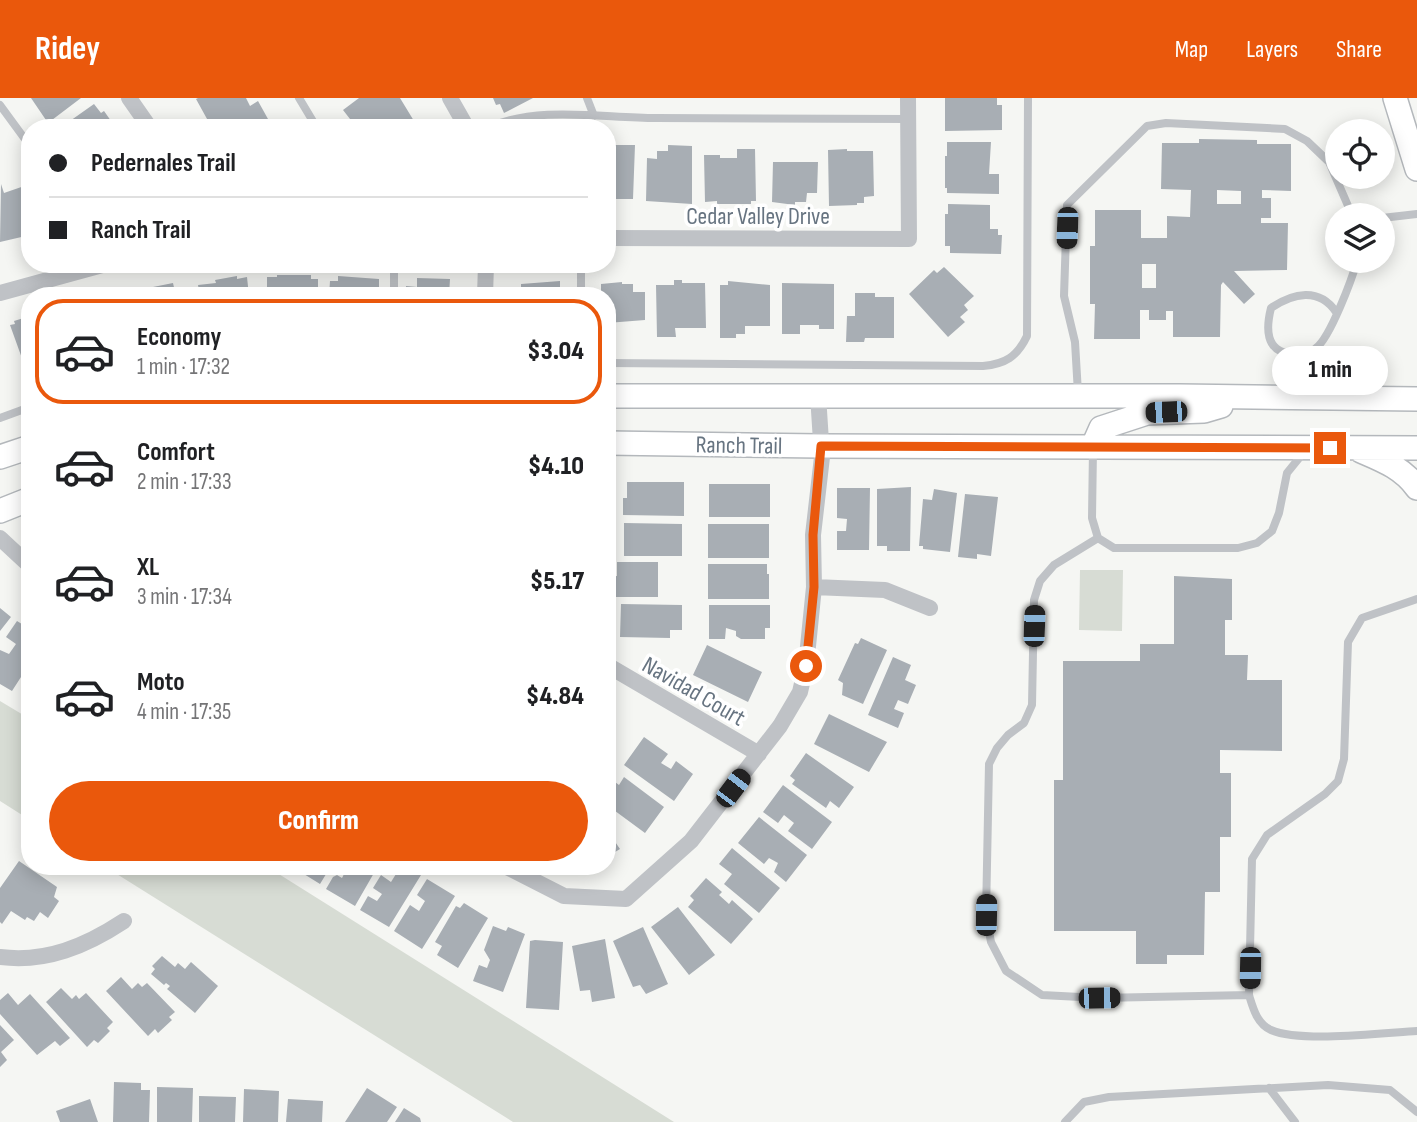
<!DOCTYPE html>
<html lang="en">
<head>
<meta charset="utf-8">
<style>
	body { margin:0; font-family:"Sofia Sans Condensed",sans-serif; background:#f6f6f6; color:#202124; height:100vh; display:flex; flex-direction:column; font-size:26px; white-space:nowrap }
	* { box-sizing:border-box; margin:0 }
	p { font-size:23px; color:#757577 }
	.icon { flex:none; width:38px; height:38px; fill:none; stroke:currentColor; stroke-width:2; stroke-linecap:round; stroke-linejoin:round }
	.map { position:relative; flex:1; overflow:hidden }
	.sheet { position:absolute; left:21px; top:189px; width:595px; height:588px; display:flex; flex-direction:column; background:#fff; border-radius:28px; box-shadow:0 4px 18px #0003 }
	.sheet>* { flex:none }
	.top-card { position:absolute; left:21px; top:21px; width:595px; height:154px; border-radius:28px; box-shadow:0 4px 18px #0003; display:grid; align-content:center; height:154px; padding:0 28px; background:#fff }
	.controls { position:absolute; left:1325px; top:21px; display:grid; gap:14px }
	.controls a { display:grid; place-items:center; width:70px; height:70px; border-radius:50%; background:#fff; box-shadow:0 4px 18px #0003; font-size:35px }
	.end { position:absolute; width:32px; height:32px; margin:-16px; border:9px solid #ea580c; background:#fff; box-shadow:0 0 0 4px #fff }
	.from { border-radius:50% }
	.bubble { position:absolute; height:49px; border-radius:24px; background:#fff; box-shadow:0 4px 18px #0003; font-size:23px; font-weight:800; line-height:49px; text-align:center }
	.car { position:absolute; width:21px; height:42px; margin:-21px -10px; border-radius:9px; box-shadow:0 0 5px 2px #0007; background:linear-gradient(#222 24%,#8ab4d8 0 40%,#222 0 76%,#8ab4d8 0 86%,#222 0) }
	.top-card b { display:flex; align-items:center; gap:24px; height:66px; font-size:26px }
	.top-card b+b { border-top:2px solid #e0e0e0 }
	.top-card i { width:18px; height:18px; background:#202124 }
	ul { padding:12px 0 0; list-style:none }
	li { display:flex; align-items:center; gap:21px; height:105px; margin:0 14px 10px; padding:0 14px; border:4px solid transparent; border-radius:28px }
	li div { flex:1 }
	li b { display:block; font-size:26px }
	li em { font-style:normal; font-weight:800 }
	li.active { border-color:#ea580c }
	li>.icon { width:63px; height:63px; stroke-width:1.5 }
	.cta { display:flex; gap:14px; margin-top:auto; padding:14px 28px }
	.cta a { flex:1; height:80px; border-radius:42px; background:#ea580c; color:#fff; font-size:28px; font-weight:800; line-height:80px; text-align:center }
	header { display:flex; align-items:center; gap:42px; box-sizing:border-box; height:98px; padding:0 35px; background:#ea580c; color:#fff }
	header strong { font-size:33px }
	nav { display:flex; gap:38px; margin-inline-start:auto; font-size:24px }
	.map>svg:first-child { display:block }
</style>
</head>
<body>
<header>
<strong>Ridey</strong>
<nav><a>Map</a><a>Layers</a><a>Share</a></nav>
</header>
<div class="map">
<svg width="1417" height="1024" viewBox="0 0 1417 1024">
	<rect width="100%" height="100%" fill="#f5f6f3"/>
	<path fill="#d7dcd4" d="M1080,472H1123L1122,533L1079,532Z
		M0,603L30,621V722L0,703Z
		M104,768H266L674,1024H513Z"/>
	<path fill="#a8aeb4" fill-rule="evenodd" d="M31,0H81L48,25Z
		M198,0H246L250,8L258,3L268,21L252,30H212L196,1Z
		M359,0H400L414,23L404,30H367L365,27L357,30L343,12Z
		M493,0H533L504,15L500,6L496,7Z
		M945,0H997V7H1002V32L945,33Z
		M94,6L101,15L104,13L116,30H60Z
		M1199,41L1257,42V46H1291V93L1262,92V100H1271V120H1261V125H1288L1287,172L1234,173L1255,196L1244,206L1223,184L1221,187L1220,239H1173V213H1166V222H1149V212H1140V241H1094L1095,206H1090V148H1095V112H1141V140H1167V118L1190,119L1191,92L1161,91L1162,45H1199ZM1217,92L1241,93V106H1217ZM1142,166H1156V190H1142Z
		M947,44H991L989,76H999V96L947,95V90H945V58H947Z
		M614,47H635L633,101H615V106L607,105V57L613,58Z
		M668,47L692,48V106L646,103L647,60L657,61V53H668Z
		M737,51H755L756,103H751V106H717V103L705,104L704,57H720V60H737Z
		M847,51V53H873L874,98L864,99V105H857V107L829,108L828,52Z
		M773,64H818L817,95H807L806,104H795V107L772,104Z
		M1,86L4,95L30,86V137L0,144Z
		M948,106L990,107V131H998V137H1002L1001,156L950,155V148H945V116H948Z
		M944,169L974,198L964,207L968,212L960,219L965,224L948,239L909,196L934,172L937,175Z
		M277,177H311V181H318V198H267V179H277Z
		M237,178V181L247,179L249,198H200L198,187L216,185L215,182Z
		M338,178L379,181V198H329L330,183H338Z
		M417,180L450,181L449,198H406V188L417,189Z
		M674,182H682V185H705L706,230H675L676,239H657L656,187H674Z
		M560,183V198H521V186Z
		M728,183L770,187V228H745V236H736V240H720V187H728Z
		M622,184V186H633V194H645V222L607,225V198H601V186Z
		M173,185L175,194L182,192L183,198H139L138,192Z
		M782,185L834,186V231H819V227H800V236H782Z
		M855,195H875V199H894V240H865L864,244H846L847,218H855Z
		M30,218V277H28L10,227L15,226L14,223Z
		M627,384H684V418L623,417V400H627Z
		M709,386H770V419H709Z
		M911,389L910,453H887V448H877V391Z
		M837,390H870L869,452H837V433H846L847,421L837,420Z
		M934,391L957,395L950,454L923,451V448H919L923,401L932,402Z
		M965,396L998,399L991,458L977,456V461L958,459Z
		M624,425L682,426V458H624Z
		M708,426H769V460H708Z
		M617,464H658V499H607V479L617,478Z
		M708,466H767V476H769V501H708Z
		M1174,478L1232,481V522H1225V557H1248L1247,582H1282V653L1220,652V675H1231V739H1220V794H1205L1204,857H1167V866H1136V833H1054V682H1063V563H1140V546H1174Z
		M621,506L682,507V532H670V540L620,539Z
		M709,507H770V530H765V541H741L736,538V533L726,530L725,541H709Z
		M0,510L11,519L0,533Z
		M17,523L30,531V565L12,593L0,586V552L9,556L16,546L6,539Z
		M861,540L887,552L863,606L842,597L843,585L838,582L855,545L858,546Z
		M707,547L762,574L748,604L693,577Z
		M893,559L911,567L905,582L916,587L908,606L898,602L894,611L904,615L898,630L868,617Z
		M829,616L887,644L869,674L814,646Z
		M607,626L616,632L607,644Z
		M644,639L668,656L661,665L671,671L676,663L693,676L674,703L624,667Z
		M806,655L854,689L839,710L830,703L826,710L792,686L795,682L790,678Z
		M624,679L664,709L645,735L607,707V686L611,681L619,687Z
		M783,687L832,724L812,751L788,733L794,725L784,717L778,725L763,714Z
		M759,719L807,757L786,784L774,774L778,765L769,760L764,766L738,745Z
		M607,732L620,751L607,759Z
		M732,750L780,790L759,815L724,786L732,776L719,766Z
		M19,763L57,789L54,799L59,803L48,820L40,814L34,823L27,819L25,822L11,813L2,826L0,824V790Z
		M291,768H331L320,786Z
		M344,768H378L355,808L326,791L333,779L337,777L342,780L347,770Z
		M401,768H407L421,777L389,829L360,812L368,798L377,803L382,796L373,790L381,777L391,784Z
		M706,780L722,794L719,797L729,806L732,802L753,821L731,846L688,809L694,802L690,798Z
		M427,781L455,798L422,851L394,833L410,807L419,813L425,803L417,797Z
		M464,805L488,820L458,870L437,857L442,848L435,844L456,808L460,810Z
		M678,809L715,857L689,877L651,829Z
		M493,828L506,833L508,829L525,836L503,894L473,883L479,867L487,870L490,862L484,852Z
		M643,829L668,886L646,896L640,887L633,889L613,843Z
		M605,841L615,900L592,904L590,892L580,893L572,848Z
		M535,842L563,844L559,912L526,910L530,843Z
		M162,858L175,869L178,865L185,871L191,864L218,888L195,915L167,891L170,888L166,885L164,887L151,876L155,871L152,868Z
		M121,879L132,891L138,885L142,889L147,885L175,914L169,919L172,922L158,935L155,931L148,938L106,893Z
		M61,890L72,901L76,897L79,901L86,895L113,924L107,930L110,933L98,945L94,942L87,949L46,904Z
		M8,895L18,907L30,896L70,940L60,948L55,943L37,957L0,916V902Z
		M0,927L14,942L1,954L7,962L0,969Z
		M114,984L141,985V992H150L149,1024H113Z
		M157,989L193,990L192,1024H157Z
		M367,990L397,1009L387,1024H345Z
		M244,991L279,993L278,1024H243Z
		M199,998L236,999L235,1024H199Z
		M90,1001L98,1024H60L56,1013Z
		M288,1001L323,1003L322,1024H286Z
		M404,1010L420,1020L421,1024H395Z"/>
	<g fill="none" stroke-linecap="round" stroke-linejoin="round">
		<defs>
			<path id="secondary" d="M1395,0L1417,71
				M607,298H1180L1417,301
				M607,345L821,348L1417,350
				M1093,348L1101,330L1147,315L1204,313L1221,308
				M1361,353C1382,362 1403,370 1417,390
				M0,359L30,349
				M0,413L30,401"/>
		</defs>
		<use href="#secondary" stroke="#b4b8bc" stroke-width="26"/>
		<path stroke="#bfc2c6" stroke-width="8" d="M299,0L317,30
			M587,0L594,18
			M0,7L30,48
			M487,30C539,7 601,20 656,20C740,21 824,21 908,21
			M1382,120L1417,116
			M394,166V198
			M581,166V198
			M1336,214C1319,189 1293,195 1271,210C1266,230 1265,253 1291,256C1299,257 1310,256 1316,250C1330,240 1352,181 1357,163
			M607,265L983,268C1005,266 1017,259 1027,238L1028,0
			M1078,295L1075,244L1064,198L1067,107L1147,28L1166,25L1285,31L1307,43L1329,64L1352,117
			M0,320L30,309
			M1093,351L1092,420L1098,440L1114,450H1238L1257,445L1272,433L1279,415L1287,375L1304,354
			M1098,440L1054,467L1040,483L1034,502L1032,607L1024,625L1008,637L997,650L989,666L986,817L991,844L1006,873L1042,897L1099,900L1249,897
			M1417,501L1362,520L1348,544L1344,661L1338,683L1325,696L1267,737L1252,761L1249,897C1253,910 1257,926 1271,932C1300,945 1384,935 1417,933
			M1269,990L1295,1024
			M1065,1024L1084,1004L1109,999L1328,987L1390,992L1417,1014"/>
		<path stroke="#bfc2c6" stroke-width="16" d="M129,0L150,30
			M450,0L467,30
			M607,140L909,141L908,0
			M0,195L106,166
			M485,198L486,166
			M0,440L30,468
			M814,489L885,492L930,510
			M607,567L759,656
			M505,768L564,798L626,801L691,743L780,628L800,594L806,568L814,489L813,437L822,359L818,297
			M0,859C46,865 86,848 124,823"/>
		<use href="#secondary" stroke="#fff" stroke-width="23"/>
	</g>
	<g fill="none" stroke-linecap="round" stroke-linejoin="round">
		<path stroke="#ea580c" stroke-width="9" d="M806,568L814,489L813,437L821,348L1330,350"/>
	</g>
	<g text-anchor="middle" stroke-width="7" stroke-linejoin="round" paint-order="stroke">
		<g font-size="24" fill="#677481" stroke="#fff">
			<text x="758" y="126">Cedar Valley Drive</text>
			<text transform="translate(739 347) rotate(1)" y="8">Ranch Trail</text>
			<text transform="translate(694 593) rotate(30)" y="8">Navidad Court</text>
		</g>
	</g>
</svg>
<div class="controls">
<a><svg class="icon" aria-label="locate" viewBox="0 0 24 24"><circle cx="12" cy="12" r="6"/><path d="M12 2v4M12 18v4M2 12h4M18 12h4"/></svg></a>
<a><svg class="icon" aria-label="layers" viewBox="0 0 24 24"><path d="M12 4l9 5-9 5-9-5zM3 14l9 5 9-5"/></svg></a>
</div>
<i class="end from" style="left:806px;top:568px"></i>
<i class="end" style="left:1330px;top:350px"></i>
<div class="bubble" style="left:1272px;top:248px;width:116px">1 min</div>
<i class="car" style="left:1067px;top:130px;rotate:182deg"></i>
<i class="car" style="left:1166px;top:314px;rotate:268deg"></i>
<i class="car" style="left:1034px;top:528px;rotate:2deg"></i>
<i class="car" style="left:733px;top:690px;rotate:37deg"></i>
<i class="car" style="left:986px;top:817px;rotate:1deg"></i>
<i class="car" style="left:1250px;top:870px;rotate:181deg"></i>
<i class="car" style="left:1099px;top:900px;rotate:89deg"></i>
<div class="top-card">
<b><i class="from"></i>Pedernales Trail</b>
<b><i></i>Ranch Trail</b>
</div>
<section class="sheet">
<ul>
<li class="active"><svg class="icon" aria-label="car" viewBox="0 0 24 24"><path d="M5 17H2v-5l4-1 3-4h7l3 4 3 1v5h-3M9 17h6M6 11h13"/><circle cx="7" cy="17" r="2"/><circle cx="17" cy="17" r="2"/></svg><div><b>Economy</b><p>1 min · 17:32</p></div><em>$3.04</em></li>
<li><svg class="icon" aria-label="car" viewBox="0 0 24 24"><path d="M5 17H2v-5l4-1 3-4h7l3 4 3 1v5h-3M9 17h6M6 11h13"/><circle cx="7" cy="17" r="2"/><circle cx="17" cy="17" r="2"/></svg><div><b>Comfort</b><p>2 min · 17:33</p></div><em>$4.10</em></li>
<li><svg class="icon" aria-label="car" viewBox="0 0 24 24"><path d="M5 17H2v-5l4-1 3-4h7l3 4 3 1v5h-3M9 17h6M6 11h13"/><circle cx="7" cy="17" r="2"/><circle cx="17" cy="17" r="2"/></svg><div><b>XL</b><p>3 min · 17:34</p></div><em>$5.17</em></li>
<li><svg class="icon" aria-label="car" viewBox="0 0 24 24"><path d="M5 17H2v-5l4-1 3-4h7l3 4 3 1v5h-3M9 17h6M6 11h13"/><circle cx="7" cy="17" r="2"/><circle cx="17" cy="17" r="2"/></svg><div><b>Moto</b><p>4 min · 17:35</p></div><em>$4.84</em></li>
</ul>
<div class="cta"><a>Confirm</a></div>
</section>
</div>
</body>
</html>
